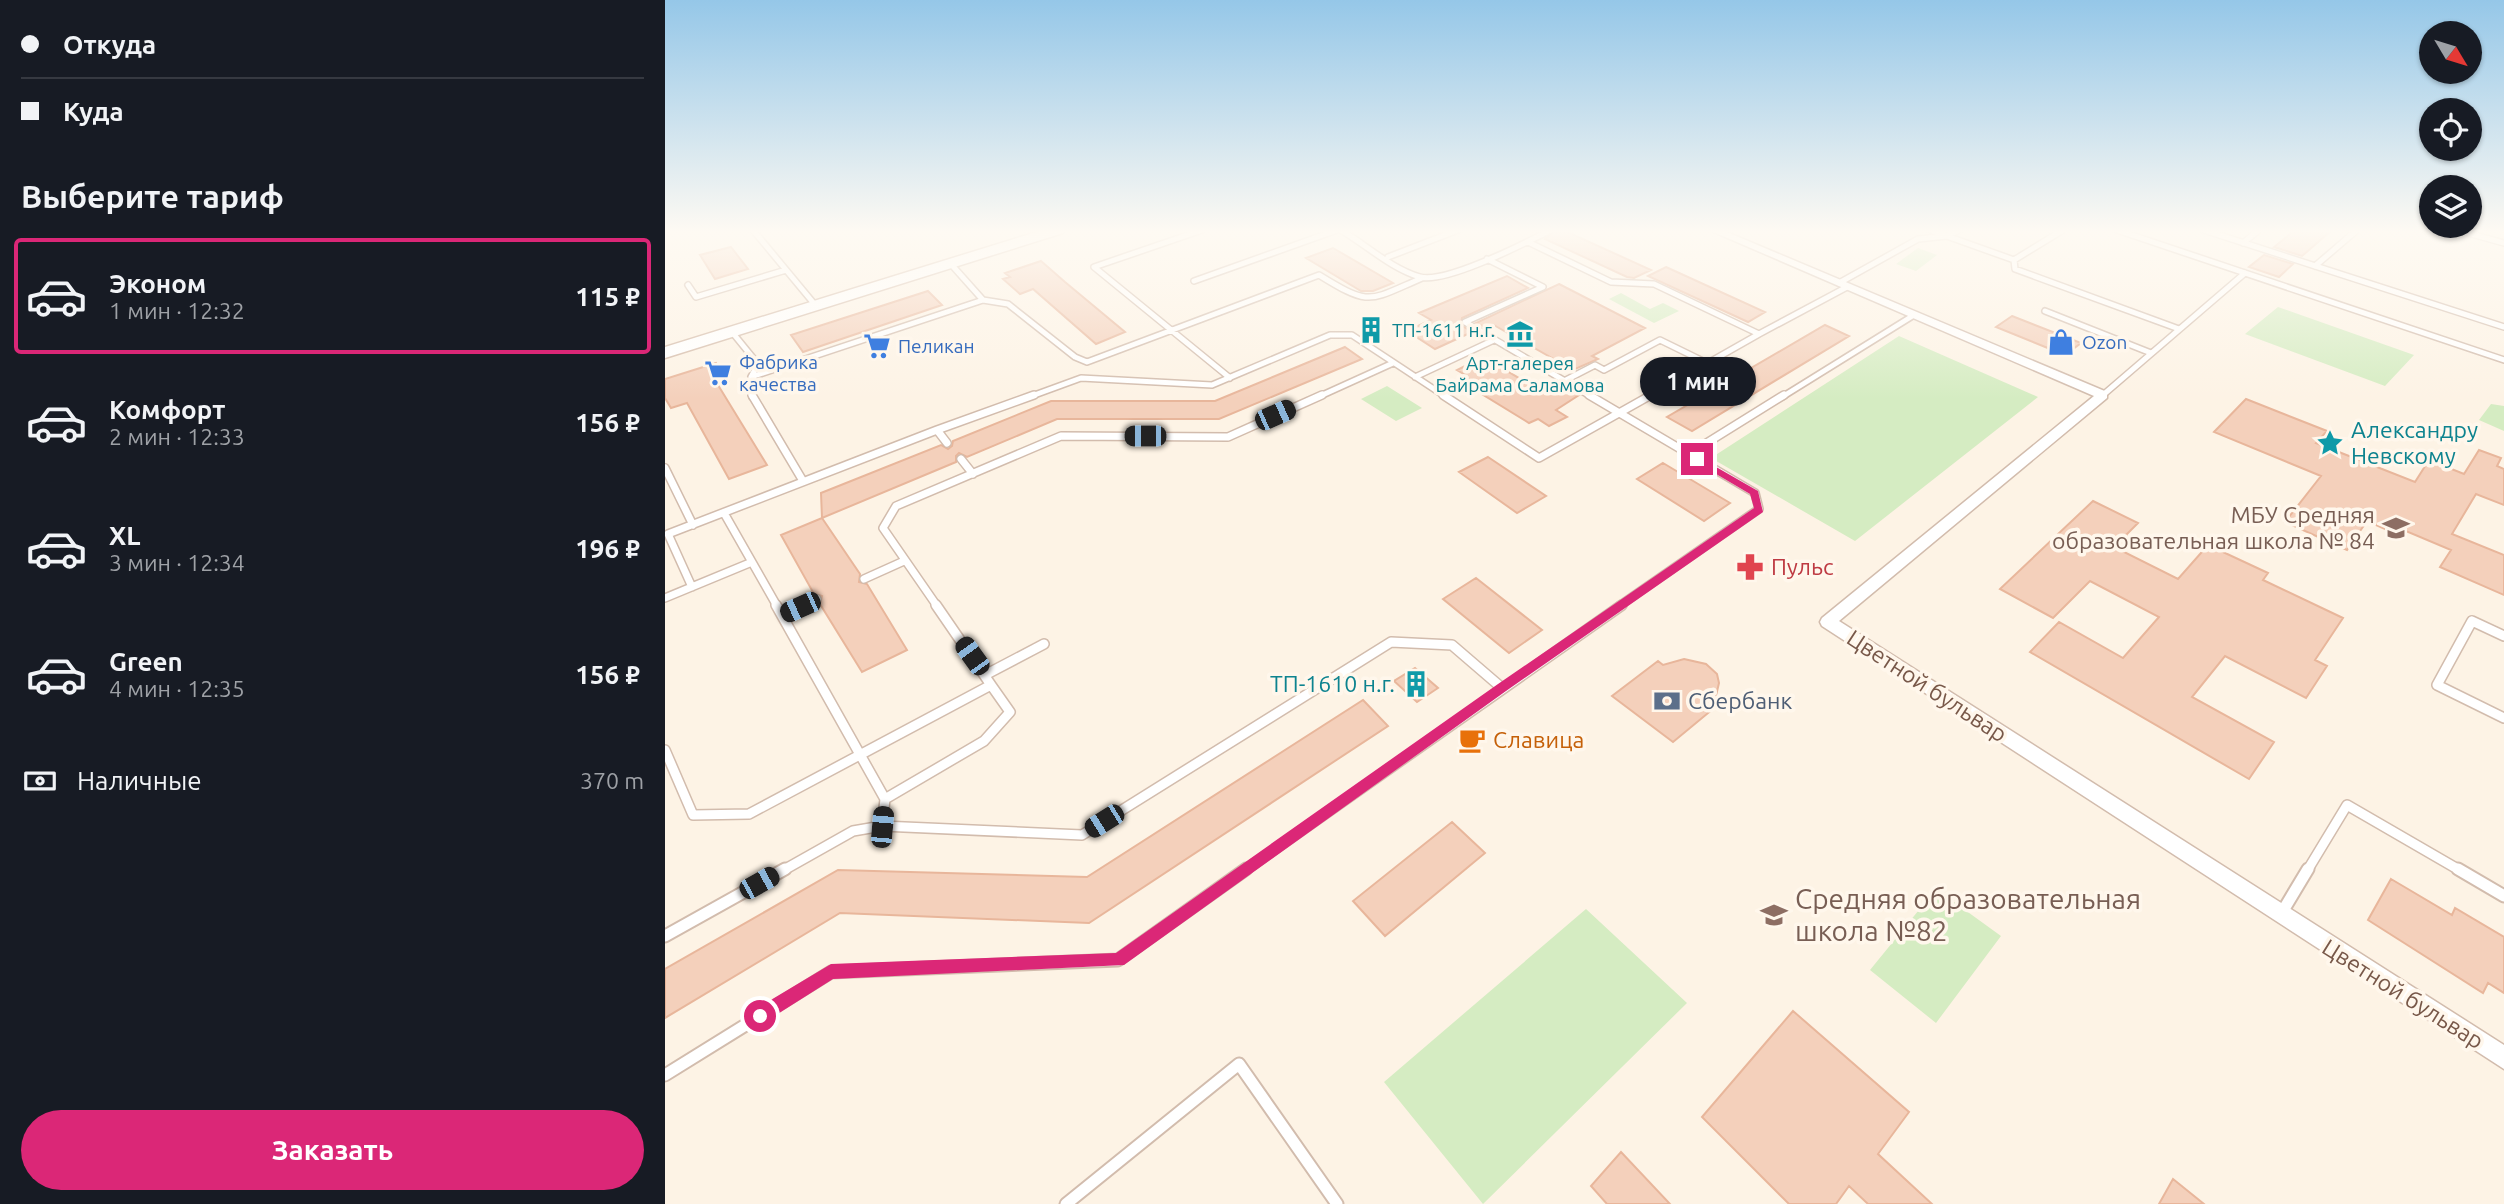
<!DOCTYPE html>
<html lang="ru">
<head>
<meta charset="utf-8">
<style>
	body { margin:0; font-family:Ubuntu,sans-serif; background:#20242c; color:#f1f3f6; height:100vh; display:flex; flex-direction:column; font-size:26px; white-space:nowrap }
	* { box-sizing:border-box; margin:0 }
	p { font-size:23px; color:#9ea1a6 }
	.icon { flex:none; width:38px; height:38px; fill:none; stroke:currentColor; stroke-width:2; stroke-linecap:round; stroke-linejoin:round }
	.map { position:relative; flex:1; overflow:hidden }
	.sheet { display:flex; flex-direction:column; background:#171b24; width:665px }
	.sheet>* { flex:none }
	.hud { display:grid; align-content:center; height:154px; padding:0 21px; background:#171b24 }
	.needle { width:46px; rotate:128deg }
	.buttons { position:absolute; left:1754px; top:21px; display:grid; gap:14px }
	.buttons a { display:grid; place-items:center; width:63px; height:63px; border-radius:50%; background:#171b24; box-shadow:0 2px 5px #0004; font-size:35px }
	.end { position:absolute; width:32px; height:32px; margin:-16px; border:9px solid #db2777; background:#fff; box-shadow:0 0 0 4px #fff }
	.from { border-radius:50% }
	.bubble { position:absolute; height:49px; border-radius:24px; background:#171b24; box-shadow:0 2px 5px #0004; font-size:23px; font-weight:700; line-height:49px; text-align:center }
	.car { position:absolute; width:21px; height:42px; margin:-21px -10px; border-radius:9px; box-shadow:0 0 5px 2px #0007; background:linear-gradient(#222 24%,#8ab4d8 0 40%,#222 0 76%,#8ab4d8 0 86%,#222 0) }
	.hud b { display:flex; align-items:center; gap:24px; height:66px; font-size:26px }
	.hud b+b { border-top:2px solid #363941 }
	.hud i { width:18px; height:18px; background:#f1f3f6 }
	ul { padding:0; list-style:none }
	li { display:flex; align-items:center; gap:21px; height:116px; margin:0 14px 10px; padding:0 7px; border:4px solid transparent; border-radius:7px }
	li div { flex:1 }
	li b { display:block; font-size:26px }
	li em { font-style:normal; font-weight:700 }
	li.current { border-color:#db2777 }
	li>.icon { width:63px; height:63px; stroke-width:1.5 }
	h2 { padding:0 21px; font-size:32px; line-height:84px }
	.pay { display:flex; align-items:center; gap:18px; height:77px; padding:0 21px; font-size:26px }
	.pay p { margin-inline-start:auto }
	.action { display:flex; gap:14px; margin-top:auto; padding:14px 21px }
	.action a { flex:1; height:80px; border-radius:42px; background:#db2777; color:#fff; font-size:28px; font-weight:700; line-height:80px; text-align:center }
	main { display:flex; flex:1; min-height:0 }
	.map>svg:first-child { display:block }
</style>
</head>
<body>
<main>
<section class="sheet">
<div class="hud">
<b><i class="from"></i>Откуда</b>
<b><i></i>Куда</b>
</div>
<h2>Выберите тариф</h2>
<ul>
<li class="current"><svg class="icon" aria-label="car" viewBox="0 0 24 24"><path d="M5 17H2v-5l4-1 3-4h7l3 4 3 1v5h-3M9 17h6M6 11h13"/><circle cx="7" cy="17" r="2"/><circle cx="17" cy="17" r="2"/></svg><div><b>Эконом</b><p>1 мин · 12:32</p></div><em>115 ₽</em></li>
<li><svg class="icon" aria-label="car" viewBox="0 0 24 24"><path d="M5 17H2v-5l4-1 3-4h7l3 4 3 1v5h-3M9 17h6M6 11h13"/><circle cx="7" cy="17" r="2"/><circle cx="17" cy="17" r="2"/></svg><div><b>Комфорт</b><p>2 мин · 12:33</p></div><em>156 ₽</em></li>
<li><svg class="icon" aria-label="car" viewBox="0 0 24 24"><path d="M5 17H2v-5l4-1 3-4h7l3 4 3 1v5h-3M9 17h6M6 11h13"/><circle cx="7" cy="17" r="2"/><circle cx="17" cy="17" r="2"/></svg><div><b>XL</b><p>3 мин · 12:34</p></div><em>196 ₽</em></li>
<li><svg class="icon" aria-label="car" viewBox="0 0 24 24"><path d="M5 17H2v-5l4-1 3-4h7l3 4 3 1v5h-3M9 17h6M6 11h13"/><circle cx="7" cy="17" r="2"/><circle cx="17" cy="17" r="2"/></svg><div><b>Green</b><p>4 мин · 12:35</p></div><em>156 ₽</em></li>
</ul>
<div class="pay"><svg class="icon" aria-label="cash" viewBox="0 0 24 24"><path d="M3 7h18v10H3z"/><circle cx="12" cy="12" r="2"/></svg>Наличные<p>370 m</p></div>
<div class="action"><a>Заказать</a></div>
</section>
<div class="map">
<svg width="1839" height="1204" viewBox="0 0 1839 1204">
	<rect width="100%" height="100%" fill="#fdf3e5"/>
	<path fill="#d5ecc2" d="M1253,248L1272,255L1251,271L1231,264Z
		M956,293L985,309L998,303L1014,311L989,323L944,299Z
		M1613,307L1749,355L1720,386L1580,334Z
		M1234,336L1373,397L1190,541L1046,458Z
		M722,386L757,408L731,421L696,399Z
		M1826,404L1839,406V431L1814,420Z
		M1271,889L1336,936L1271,1023L1205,970Z
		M921,909L1022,1003L818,1204L719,1082Z"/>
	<path fill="#f4d0bb" stroke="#e8b69b" stroke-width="2" d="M891,230H898L986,270L969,278L962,277L880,239Z
		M1630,230H1667L1637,256L1609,247Z
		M66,247L83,269L50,279L35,255Z
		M668,248L728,283L708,291H696L641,258Z
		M1599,255L1628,264L1614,277L1584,267Z
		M376,261L400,282L460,332L431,344L368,289L355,294L338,279L345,277L340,273Z
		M1001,267L1100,312L1083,322L983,276Z
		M842,276L863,288L797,318L796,325L807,332L770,349L742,331L766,320L754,313Z
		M894,284L980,328L927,356L933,359L908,370L827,324L819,327L811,323Z
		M263,291L277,305L138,352L126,335Z
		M1347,316L1416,343L1400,355L1331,327Z
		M1160,325L1184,336L1027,431L1002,417Z
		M680,347L697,359L554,419H392L302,457L294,453L291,456V462L157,518L156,493L276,445L283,449L287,446L288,441L386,401H550Z
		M812,360L824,367L830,364L881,394L898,386L914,395L891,410L902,417L884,426L873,419L864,423L794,380L802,376L792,370Z
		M51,363L63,381L53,385L102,465L64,479L22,403L6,408L0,398V379Z
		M1581,399L1662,431L1651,443L1750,482L1764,460L1799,474L1814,450L1836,458L1832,466L1839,469V505L1811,494L1787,534L1839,555V595L1775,567L1786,550L1741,531L1738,537L1702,521L1682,550L1620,522L1656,476L1549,432Z
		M823,457L881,496L852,513L794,472Z
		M998,463L1065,503L1039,521L972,479Z
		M1428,501L1473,523L1461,535L1467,538L1455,550L1513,579L1543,545L1603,573L1598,580L1678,618L1650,660L1662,666L1641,698L1560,656L1527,697L1609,742L1584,779L1365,652L1394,622L1458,658L1494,617L1425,581L1388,618L1335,589Z
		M157,518L195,574L194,582L202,584L242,650L197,672L155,604L157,596L149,594L116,535Z
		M811,578L877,630L844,653L778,599Z
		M1019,659L1041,664L1052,674L1054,683L1050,700L1054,704L1008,742L947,696L993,661L998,665Z
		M750,668L773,688L752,702L729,681Z
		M698,700L723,726L424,923L175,913L0,1018V969L173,870L422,877Z
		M787,822L820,853L720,936L688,901Z
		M1726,879L1787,915L1790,908L1839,937V993L1823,983L1818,993L1703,920Z
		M1128,1011L1244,1112L1213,1154L1267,1204H1203L1184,1186L1171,1204H1124L1037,1117Z
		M956,1152L1005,1204H942L926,1186Z
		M1508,1179L1539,1204H1494Z"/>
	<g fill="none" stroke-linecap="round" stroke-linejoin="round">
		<defs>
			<path id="service-far3" d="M88,230L151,306
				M537,230L429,267L565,378
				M676,230C701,245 727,269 755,277C781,284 860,243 886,230
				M1265,230L1349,260L1350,269L1514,329
				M1452,230L1839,360
				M1539,230L1839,327
				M1792,230L1839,243
				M863,242L946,282L989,284L1094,334L1182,287
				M1578,243L1594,230
				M723,257L793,230
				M822,259L878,287L800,322L927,397
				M1349,260L1398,230
				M1650,266L1692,230
				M529,281L672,230
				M1174,283L1253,239L1282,236L1294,230
				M23,285L31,297L121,270
				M318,300L343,304L410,357L422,362L654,275C706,307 703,301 757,278
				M1380,311L1486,353
				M67,332L93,364L86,377L87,397
				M86,377L318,300L285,263
				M750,377L829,340
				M899,381L930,365L939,370L995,340L1042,363
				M1438,395L1580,273
				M364,397L416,378L547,385L665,335H687L781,397
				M653,397L728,363
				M983,397L1094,334
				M1117,397L1249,315"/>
			<path id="service-far2" d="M87,395L138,481
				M778,395L874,458L986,395
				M924,395L1090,493L1094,509L954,606
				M272,430L369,395
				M1024,454L1119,395
				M296,459L308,474
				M0,468L28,525
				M59,513L112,606
				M199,579L239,561
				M27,587L3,534L272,430L282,443
				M0,598L87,562
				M136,606L152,599
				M272,606L218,528L231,506L396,436L563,437L657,395"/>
			<path id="service-far1" d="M111,605L220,799L217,826L417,835L726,642L787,645L837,688
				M271,605L326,685
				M117,615L140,605
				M1839,636L1807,621L1772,685L1839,718
				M320,675L379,644
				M0,750L28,815L84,814L326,685L345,712L319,741L220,799
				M117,871L188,831L217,826
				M579,871L957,605
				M1642,871L1682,805L1796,871"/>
			<path id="service" d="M1793,869L1839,896
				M1616,914L1643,869
				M0,936L120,869
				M0,1075L166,972L453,960L581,869
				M401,1204L574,1064L672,1204"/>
			<path id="minor" d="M1044,230H1057L1442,392V398L1174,621L1839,1045V1069L1157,626L1155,622L1157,618L1429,396Z"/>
			<path id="secondary" d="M378,230H400L398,233L0,358V347Z"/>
		</defs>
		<use href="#service-far3" stroke="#d2bcad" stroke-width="8"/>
		<use href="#service-far2" stroke="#d2bcad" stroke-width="10"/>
		<use href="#service-far1" stroke="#d2bcad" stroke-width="12"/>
		<use href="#service" stroke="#d2bcad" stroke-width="15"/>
		<use href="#minor" stroke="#d2bcad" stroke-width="3"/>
		<use href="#secondary" stroke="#d5bcaa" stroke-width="3"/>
		<use href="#service-far3" stroke="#fff" stroke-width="5"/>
		<use href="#service-far2" stroke="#fff" stroke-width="7"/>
		<use href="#service-far1" stroke="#fff" stroke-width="9"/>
		<use href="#service" stroke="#fff" stroke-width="11"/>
		<use href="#minor" fill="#fff" fill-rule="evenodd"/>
		<use href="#secondary" fill="#fff" fill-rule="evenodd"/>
	</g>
	<linearGradient id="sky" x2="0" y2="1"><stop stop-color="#95c7e8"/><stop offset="0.58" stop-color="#fefaf3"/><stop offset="1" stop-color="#fefaf3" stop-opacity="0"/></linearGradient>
	<rect width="1839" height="399" fill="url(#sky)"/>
	<path fill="#db2777" d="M1032,456L1093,491L1098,512L841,691L459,965L168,979L100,1022L95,1024L89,1022L87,1016L89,1010L166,964L451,953L833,684L1089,508L1085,494L1029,461V457Z"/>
	<defs>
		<symbol id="building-bare" viewBox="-9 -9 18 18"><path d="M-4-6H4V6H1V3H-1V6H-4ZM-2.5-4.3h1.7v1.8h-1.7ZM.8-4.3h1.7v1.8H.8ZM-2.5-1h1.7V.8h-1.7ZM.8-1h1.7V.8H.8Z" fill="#0f9aa8" stroke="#fff7ec" stroke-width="2.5" paint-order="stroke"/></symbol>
		<symbol id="museum-bare" viewBox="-9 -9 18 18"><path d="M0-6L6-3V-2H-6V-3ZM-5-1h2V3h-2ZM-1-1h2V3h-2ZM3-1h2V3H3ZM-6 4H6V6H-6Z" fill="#0f9aa8" stroke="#fff7ec" stroke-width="2.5" paint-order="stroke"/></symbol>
		<symbol id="shop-bare" viewBox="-9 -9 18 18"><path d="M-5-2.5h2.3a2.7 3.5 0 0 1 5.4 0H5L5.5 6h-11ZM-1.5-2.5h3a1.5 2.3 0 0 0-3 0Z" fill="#3f7fe0" stroke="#fff7ec" stroke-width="2.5" paint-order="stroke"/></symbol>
		<symbol id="supermarket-bare" viewBox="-9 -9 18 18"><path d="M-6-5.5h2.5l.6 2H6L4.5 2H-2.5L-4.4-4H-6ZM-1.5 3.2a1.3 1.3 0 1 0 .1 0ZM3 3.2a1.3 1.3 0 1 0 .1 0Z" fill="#3f7fe0" stroke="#fff7ec" stroke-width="2.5" paint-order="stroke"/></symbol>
		<symbol id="sight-bare" viewBox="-9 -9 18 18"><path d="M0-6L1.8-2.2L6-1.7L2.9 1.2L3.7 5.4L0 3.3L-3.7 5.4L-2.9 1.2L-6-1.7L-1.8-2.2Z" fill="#0f9aa8" stroke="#fff7ec" stroke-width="2.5" paint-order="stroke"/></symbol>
		<symbol id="school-bare" viewBox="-9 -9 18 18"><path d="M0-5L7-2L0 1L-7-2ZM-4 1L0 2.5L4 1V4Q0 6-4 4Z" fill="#8d6e63" stroke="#fff7ec" stroke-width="2.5" paint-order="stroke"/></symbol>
		<symbol id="pharmacy-bare" viewBox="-9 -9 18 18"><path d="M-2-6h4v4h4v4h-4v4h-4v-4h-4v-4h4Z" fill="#e0444e" stroke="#fff7ec" stroke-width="2.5" paint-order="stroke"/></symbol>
		<symbol id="bank-bare" viewBox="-9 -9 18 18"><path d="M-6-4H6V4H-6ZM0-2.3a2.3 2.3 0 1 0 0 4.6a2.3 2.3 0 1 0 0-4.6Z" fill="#5c6f8a" stroke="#fff7ec" stroke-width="2.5" paint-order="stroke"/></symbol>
		<symbol id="cafe-bare" viewBox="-9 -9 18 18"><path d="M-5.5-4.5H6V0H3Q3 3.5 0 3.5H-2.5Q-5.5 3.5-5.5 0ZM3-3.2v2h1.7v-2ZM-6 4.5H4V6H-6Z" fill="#e8710a" stroke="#fff7ec" stroke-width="2.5" paint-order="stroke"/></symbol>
	</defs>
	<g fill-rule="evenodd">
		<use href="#building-bare" x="687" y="311" width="38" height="38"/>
		<use href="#museum-bare" x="836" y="315" width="38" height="38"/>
		<use href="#shop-bare" x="1377" y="323" width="38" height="38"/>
		<use href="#supermarket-bare" x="193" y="327" width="38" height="38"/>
		<use href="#supermarket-bare" x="34" y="354" width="38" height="38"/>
		<use href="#sight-bare" x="1646" y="424" width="38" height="38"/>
		<use href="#school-bare" x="1712" y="509" width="38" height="38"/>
		<use href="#pharmacy-bare" x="1066" y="548" width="38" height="38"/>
		<use href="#building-bare" x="732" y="665" width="38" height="38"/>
		<use href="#bank-bare" x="983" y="682" width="38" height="38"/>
		<use href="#cafe-bare" x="788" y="721" width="38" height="38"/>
		<use href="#school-bare" x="1090" y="896" width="38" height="38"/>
	</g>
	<g text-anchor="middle" stroke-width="7" stroke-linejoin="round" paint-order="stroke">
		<g font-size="19" fill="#0d838f" stroke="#fff7ec" text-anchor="start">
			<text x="727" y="337">ТП-1611 н.г.</text>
			<text x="855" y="370" text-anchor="middle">Арт-галерея<tspan x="855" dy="22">Байрама Саламова</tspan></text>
		</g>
		<g font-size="19" fill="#366cbe" stroke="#fff7ec" text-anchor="start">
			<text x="1417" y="349">Ozon</text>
			<text x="233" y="353">Пеликан</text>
			<text x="74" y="369">Фабрика<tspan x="74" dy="22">качества</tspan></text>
		</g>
		<g font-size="23" fill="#0d838f" stroke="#fff7ec" text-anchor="start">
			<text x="1686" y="438">Александру<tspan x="1686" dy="26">Невскому</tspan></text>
			<text x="730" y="692" text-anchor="end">ТП-1610 н.г.</text>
		</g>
		<g font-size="23" fill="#785e54" stroke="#fff7ec" text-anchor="end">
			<text x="1710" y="523">МБУ Средняя<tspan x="1710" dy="26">образовательная школа № 84</tspan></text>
		</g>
		<g font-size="23" fill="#be3a42" stroke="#fff7ec" text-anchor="start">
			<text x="1106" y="575">Пульс</text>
		</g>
		<g font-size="23" fill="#785849" stroke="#fff7ec">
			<text transform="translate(1262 686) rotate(33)" y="8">Цветной бульвар</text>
			<text transform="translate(1738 994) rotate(32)" y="8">Цветной бульвар</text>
		</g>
		<g font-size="23" fill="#4e5e75" stroke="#fff7ec" text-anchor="start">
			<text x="1023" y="709">Сбербанк</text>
		</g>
		<g font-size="23" fill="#c56008" stroke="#fff7ec" text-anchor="start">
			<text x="828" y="748">Славица</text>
		</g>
		<g font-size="28" fill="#785e54" stroke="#fff7ec" text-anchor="start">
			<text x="1130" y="909">Средняя образовательная<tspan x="1130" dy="32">школа №82</tspan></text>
		</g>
	</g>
</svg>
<div class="buttons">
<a><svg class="needle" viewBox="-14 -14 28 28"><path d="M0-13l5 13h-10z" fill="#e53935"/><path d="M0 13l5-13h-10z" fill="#9ea1a6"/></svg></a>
<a><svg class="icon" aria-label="locate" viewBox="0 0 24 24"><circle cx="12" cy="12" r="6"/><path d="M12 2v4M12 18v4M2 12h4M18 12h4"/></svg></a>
<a><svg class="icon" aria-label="layers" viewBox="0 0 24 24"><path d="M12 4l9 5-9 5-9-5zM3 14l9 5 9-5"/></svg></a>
</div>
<i class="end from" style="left:95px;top:1016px"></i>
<i class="end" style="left:1032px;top:459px"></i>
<div class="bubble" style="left:975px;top:357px;width:116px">1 мин</div>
<i class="car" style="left:610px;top:415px;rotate:66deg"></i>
<i class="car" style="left:480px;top:436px;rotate:270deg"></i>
<i class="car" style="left:135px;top:607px;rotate:246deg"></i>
<i class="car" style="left:307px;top:656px;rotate:324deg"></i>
<i class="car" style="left:439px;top:821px;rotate:238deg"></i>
<i class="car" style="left:217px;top:827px;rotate:5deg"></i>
<i class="car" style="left:94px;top:883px;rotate:61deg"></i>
</div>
</main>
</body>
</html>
